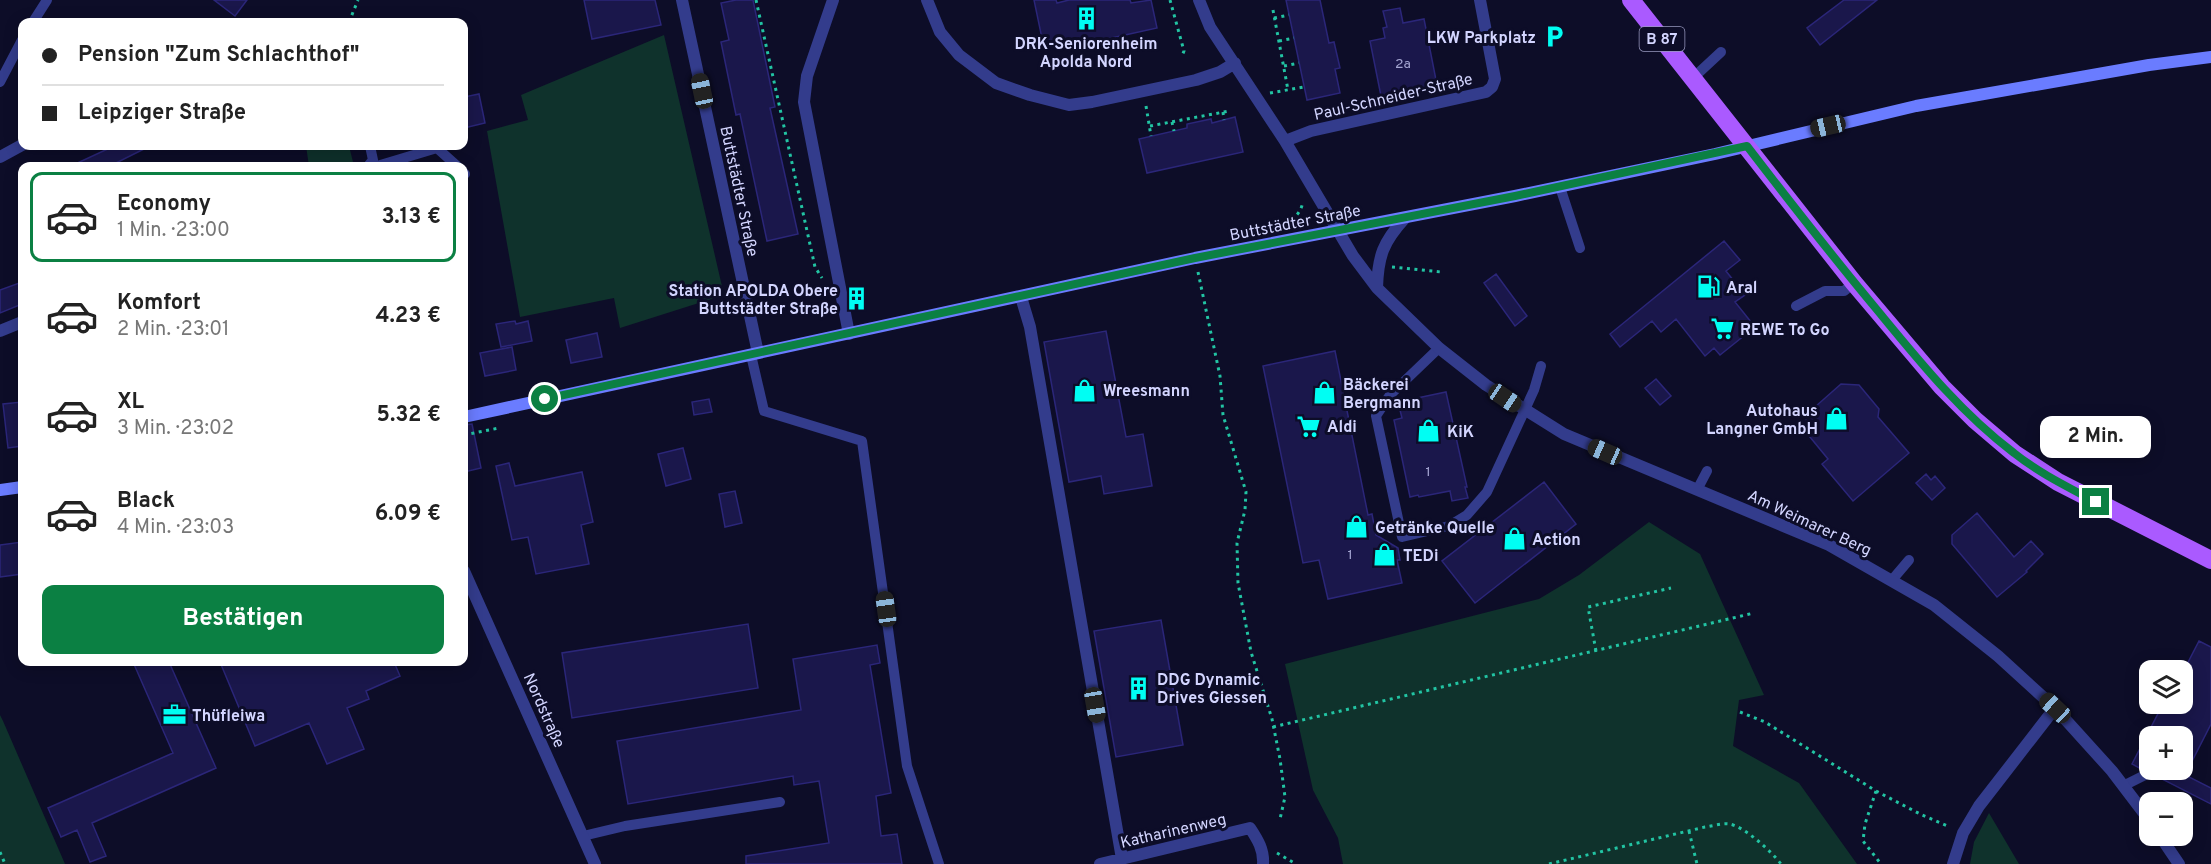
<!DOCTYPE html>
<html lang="de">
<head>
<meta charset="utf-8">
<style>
	body { margin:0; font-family:Overpass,sans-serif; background:#f2f2f2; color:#222; height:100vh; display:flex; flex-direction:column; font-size:22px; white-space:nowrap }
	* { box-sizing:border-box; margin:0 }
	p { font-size:20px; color:#767676 }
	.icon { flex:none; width:33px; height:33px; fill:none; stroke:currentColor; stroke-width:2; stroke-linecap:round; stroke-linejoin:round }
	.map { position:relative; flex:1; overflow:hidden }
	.side { position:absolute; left:18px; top:162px; width:450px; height:504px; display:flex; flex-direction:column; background:#fff; border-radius:12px; box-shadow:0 3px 15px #0003 }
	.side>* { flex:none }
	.banner { position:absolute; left:18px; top:18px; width:450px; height:132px; border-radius:12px; box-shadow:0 3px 15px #0003; display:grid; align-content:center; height:132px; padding:0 24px; background:#fff }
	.controls { position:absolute; left:2139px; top:660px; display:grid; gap:12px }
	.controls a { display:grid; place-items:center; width:54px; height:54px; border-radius:12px; background:#fff; box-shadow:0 3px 15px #0003; font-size:30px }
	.end { position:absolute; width:27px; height:27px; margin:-14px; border:8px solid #0b8043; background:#fff; box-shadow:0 0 0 3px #fff }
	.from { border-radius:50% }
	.bubble { position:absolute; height:42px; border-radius:12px; background:#fff; box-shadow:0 3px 15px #0003; font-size:20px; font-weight:700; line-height:42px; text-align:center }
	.car { position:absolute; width:18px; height:36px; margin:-18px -9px; border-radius:8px; box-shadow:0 0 4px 2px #0007; background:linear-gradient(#222 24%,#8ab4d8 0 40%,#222 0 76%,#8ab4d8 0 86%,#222 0) }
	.banner b { display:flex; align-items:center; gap:21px; height:57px; font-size:22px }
	.banner b+b { border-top:2px solid #e0e0e0 }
	.banner i { width:15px; height:15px; background:#222 }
	ul { padding:10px 0 0; list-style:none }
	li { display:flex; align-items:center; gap:18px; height:90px; margin:0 12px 9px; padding:0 12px; border:3px solid transparent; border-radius:12px }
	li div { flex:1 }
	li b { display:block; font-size:22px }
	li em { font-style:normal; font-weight:700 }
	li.selected { border-color:#0b8043 }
	li>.icon { width:54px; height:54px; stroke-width:1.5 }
	.action { display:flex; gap:12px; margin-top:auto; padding:12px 24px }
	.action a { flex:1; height:69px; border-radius:12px; background:#0b8043; color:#fff; font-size:24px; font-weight:700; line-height:69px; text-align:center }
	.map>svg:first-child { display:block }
</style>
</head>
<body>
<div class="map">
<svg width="2211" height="864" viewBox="0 0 2211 864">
	<rect width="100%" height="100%" fill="#0d0d28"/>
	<path fill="#0f322c" d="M664,35L724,295L620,328L614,298L520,317L487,131L528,120L521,95Z
		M306,146H349L354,166H309Z
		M1649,522L1700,554L1764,695L1739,700L1733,746L1799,783L1857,864H1343L1338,838L1313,790L1285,664L1539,599L1579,575Z
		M0,715L3,721L65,864H0Z
		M1989,813L2019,864H1970L1974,842Z"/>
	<path fill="#1a174b" stroke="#2b2679" stroke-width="1.5" d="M214,0H247L235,16Z
		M584,0H655L661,25L592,39Z
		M736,0H753L775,107L770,108L798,234L767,241L740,114L736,115L721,42L729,40L721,3Z
		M1034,0H1056L1057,3L1069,0H1130L1131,3L1151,0L1157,28L1084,44L1083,40L1044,48Z
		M1286,0H1320L1329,43L1334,42L1340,68L1335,69L1340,93L1307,100Z
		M1844,0H1877L1820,45L1807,28Z
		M1400,8L1403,23L1424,19L1437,85L1381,96L1370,41L1385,38L1383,28L1387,27L1383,11Z
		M479,94L485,123L464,128V97Z
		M1235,117L1243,152L1147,173L1139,139L1187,128V124L1211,119L1212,123Z
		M114,146H150L110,166H71Z
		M1724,241L1740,260L1726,271L1745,295L1735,302L1755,327L1720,355L1714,348L1705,356L1676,319L1661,332L1652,321L1620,347L1610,334Z
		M1496,274L1527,316L1515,326L1484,283Z
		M22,282V304L0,313V290Z
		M515,321L516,324L528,321L532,341L501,347L496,324Z
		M1106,331L1126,437L1143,434L1152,486L1104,494L1101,476L1069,482L1044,342Z
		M597,333L602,357L571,363L566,340Z
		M512,347L516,370L485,376L480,353Z
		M1335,351L1368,515L1372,514L1376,535L1398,548L1400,560H1397L1402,583L1328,599L1319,560L1303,563L1263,366Z
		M1656,379L1671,396L1660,405L1645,388Z
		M1841,384L1859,385L1879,409L1878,417L1909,453L1853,501L1822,464L1828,459L1805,431L1807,414Z
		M1446,392L1467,487H1465L1468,498L1452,501L1450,491L1419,497L1418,495L1410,497L1394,420L1402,418L1398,402Z
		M709,399L712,412L694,415L692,402Z
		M22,402V446L8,448L3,404Z
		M472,424L481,468L464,472V425Z
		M683,448L691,479L666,486L658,454Z
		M509,463L515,486L582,472L593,522L581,525L589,564L536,574L528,537L512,540L496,466Z
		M1926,474L1931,480L1935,476L1945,488L1932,500L1916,483Z
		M1544,482L1576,524L1475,603L1442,561Z
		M735,491L742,523L725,527L719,494Z
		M1977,513L2014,557L2031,541L2043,554L2026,571L2027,572L1997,597L1952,544V535Z
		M22,542V574L0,577V545Z
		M1161,620L1183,745L1116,757L1094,631Z
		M748,624L758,688L572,718L562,653Z
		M2199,641L2211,647V724L2185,775L2211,788V804L2158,777L2162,770H2182V736H2150V764L2141,769L2132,764L2163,704H2182V674Z
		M877,645L880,663L870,665L891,793L876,796L881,836L897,834L902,864H746V856L829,843L819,781L794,785L793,776L628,804L617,741L801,710L793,659Z
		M133,662H169L216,768L92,823L106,856L90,862L77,830L61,837L48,808L173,753Z
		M220,662H394L400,676L366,691L369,699L347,708L364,749L327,764L309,723L255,746Z"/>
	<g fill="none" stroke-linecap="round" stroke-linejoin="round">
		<path stroke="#22c4a3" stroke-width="3" stroke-dasharray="3 4.5" stroke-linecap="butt" d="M756,0L815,267L822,278
			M1170,0L1184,51L1182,56
			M1273,10L1288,90
			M1274,18L1289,15
			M349,22L358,0
			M1279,41L1294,38
			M1284,66L1299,63
			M1270,93L1304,87
			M1146,106L1151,136
			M1223,112L1224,120
			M1172,122L1174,131
			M1150,126L1229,111
			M1278,226C1291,221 1301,215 1303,201
			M1392,267L1441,272
			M1198,272L1220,376L1223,415L1246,492L1245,510L1237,543L1238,583L1251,652L1272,719L1280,759L1285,797L1280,819
			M464,435L499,428
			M1596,651L1588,607L1671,588
			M1740,712L1765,722L1876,791L1865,824L1863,841L1881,864
			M1273,727L1754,613
			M1876,791L1922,815L1950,827
			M1689,831L1697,864
			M0,852L5,864
			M1277,853L1296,864
			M1549,864L1705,827C1713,826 1722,823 1729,824C1744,826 1772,852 1781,864"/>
		<path stroke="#333c8c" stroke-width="10" d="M33,22L47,0
			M1693,78L1721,52
			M0,82L22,40
			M368,166L373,160L370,146
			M377,166L437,148L457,166
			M464,173L465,174
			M1560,187L1580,248
			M1796,306L1825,291H1844L1854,283
			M1439,348L1390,395L1376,416L1402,537L1449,526L1467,515L1487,492L1534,390L1541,366
			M751,355L764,411L862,441L907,766L939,864
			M1697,490L1707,471
			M1892,580L1909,560
			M2123,786L2155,770
			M583,836L625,826L780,802"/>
		<path stroke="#333c8c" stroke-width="12" d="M682,0L758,353
			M833,0L807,76L804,102L849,334
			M927,0L940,32L959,55L996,83L1030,95L1069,105L1092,102L1196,80L1220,72L1235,63
			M1199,0L1210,27L1285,141L1353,256L1377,288L1439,348L1486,385L1564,434L1829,545L1934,605L1998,656L2055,708L2112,771L2150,821
			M1285,141L1311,131L1486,92L1492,87L1495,79L1480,0
			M0,157L22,145
			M1377,288C1378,256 1383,242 1405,218
			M1021,297L1030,327L1122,859
			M0,331L22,322
			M464,571L595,864
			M2160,836L2179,864
			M1100,864L1250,828C1258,840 1264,850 1263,864
			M1953,864L1963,833L1979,806L2055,708"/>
		<path stroke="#6a7cff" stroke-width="12" d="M464,417L1195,258L1515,196L1715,154L1916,106L2149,65L2211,57
			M0,490L22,487"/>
		<path stroke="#aa5aff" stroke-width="18" d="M1631,0L1854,283L1942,387L1975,420L2015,454L2058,482L2211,560"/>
	</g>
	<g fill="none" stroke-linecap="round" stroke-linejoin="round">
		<path stroke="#0b8043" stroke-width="8" d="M545,399L1195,258L1515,196L1747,146C1790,202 1833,257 1878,311C1920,362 1961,413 2014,453C2039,473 2068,487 2096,502"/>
	</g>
	<defs>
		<symbol id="building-bare" viewBox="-9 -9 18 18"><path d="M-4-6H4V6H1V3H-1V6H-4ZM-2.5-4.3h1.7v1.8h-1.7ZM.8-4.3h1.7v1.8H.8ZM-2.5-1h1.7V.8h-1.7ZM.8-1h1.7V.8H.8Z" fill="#00fef3" stroke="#0d0d28" stroke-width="2.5" paint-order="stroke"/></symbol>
		<symbol id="parking-bare" viewBox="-9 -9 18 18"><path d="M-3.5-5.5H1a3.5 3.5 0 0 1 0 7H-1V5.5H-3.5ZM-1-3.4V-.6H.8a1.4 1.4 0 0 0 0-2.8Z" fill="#00fef3" stroke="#0d0d28" stroke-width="2.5" paint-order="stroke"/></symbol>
		<symbol id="fuel-bare" viewBox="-9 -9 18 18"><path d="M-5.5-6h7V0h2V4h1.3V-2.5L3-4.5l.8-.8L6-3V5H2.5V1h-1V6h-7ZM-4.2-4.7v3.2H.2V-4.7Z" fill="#00fef3" stroke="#0d0d28" stroke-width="2.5" paint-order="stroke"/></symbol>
		<symbol id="supermarket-bare" viewBox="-9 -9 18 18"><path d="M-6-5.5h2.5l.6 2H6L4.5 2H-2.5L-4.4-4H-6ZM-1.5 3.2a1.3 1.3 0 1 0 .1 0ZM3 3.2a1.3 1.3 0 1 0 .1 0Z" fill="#00fef3" stroke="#0d0d28" stroke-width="2.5" paint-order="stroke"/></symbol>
		<symbol id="shop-bare" viewBox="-9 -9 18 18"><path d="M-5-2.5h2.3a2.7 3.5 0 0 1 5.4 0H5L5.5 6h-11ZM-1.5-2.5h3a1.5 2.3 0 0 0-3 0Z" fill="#00fef3" stroke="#0d0d28" stroke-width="2.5" paint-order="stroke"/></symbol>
		<symbol id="office-bare" viewBox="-9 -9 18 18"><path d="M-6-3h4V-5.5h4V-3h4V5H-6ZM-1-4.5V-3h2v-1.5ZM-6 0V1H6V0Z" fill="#00fef3" stroke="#0d0d28" stroke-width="2.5" paint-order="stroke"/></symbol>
	</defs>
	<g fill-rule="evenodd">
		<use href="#building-bare" x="1070" y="2" width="33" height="33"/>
		<use href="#parking-bare" x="1538" y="20" width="33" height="33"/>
		<use href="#fuel-bare" x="1692" y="270" width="33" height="33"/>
		<use href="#building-bare" x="840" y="282" width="33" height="33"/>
		<use href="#supermarket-bare" x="1706" y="312" width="33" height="33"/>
		<use href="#shop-bare" x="1068" y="374" width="33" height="33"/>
		<use href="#shop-bare" x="1308" y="376" width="33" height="33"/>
		<use href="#shop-bare" x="1820" y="402" width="33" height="33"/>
		<use href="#supermarket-bare" x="1292" y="410" width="33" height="33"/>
		<use href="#shop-bare" x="1412" y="414" width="33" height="33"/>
		<use href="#shop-bare" x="1340" y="510" width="33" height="33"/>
		<use href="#shop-bare" x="1498" y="522" width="33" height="33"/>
		<use href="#shop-bare" x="1368" y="538" width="33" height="33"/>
		<use href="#building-bare" x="1122" y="672" width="33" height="33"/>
		<use href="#office-bare" x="158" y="698" width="33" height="33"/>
	</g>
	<g text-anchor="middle" stroke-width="6" stroke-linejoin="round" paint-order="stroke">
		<g font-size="14" fill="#a5a6d2">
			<text x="1403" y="68">2a</text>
			<text x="1428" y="476">1</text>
			<text x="1350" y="559">1</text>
		</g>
		<rect fill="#0d0d28" stroke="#9899be" stroke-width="1.5" x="1639.5" y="27" width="45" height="24" rx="4.5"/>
		<g font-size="15" font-weight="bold" fill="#d3d5ff">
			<text x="1662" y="44">B 87</text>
		</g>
		<g font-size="16" font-weight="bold" fill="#d3d5ff" stroke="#0d0d28" text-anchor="start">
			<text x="1536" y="43" text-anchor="end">LKW Parkplatz</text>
			<text x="1086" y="49" text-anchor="middle">DRK-Seniorenheim<tspan x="1086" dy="18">Apolda Nord</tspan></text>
			<text x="1726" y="293">Aral</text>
			<text x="838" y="296" text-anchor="end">Station APOLDA Obere<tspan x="838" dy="18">Buttstädter Straße</tspan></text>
			<text x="1740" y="335">REWE To Go</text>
			<text x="1343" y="390">Bäckerei<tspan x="1343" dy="18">Bergmann</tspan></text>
			<text x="1103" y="396">Wreesmann</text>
			<text x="1818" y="416" text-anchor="end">Autohaus<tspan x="1818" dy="18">Langner GmbH</tspan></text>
			<text x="1327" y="432">Aldi</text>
			<text x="1447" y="437">KiK</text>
			<text x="1375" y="533">Getränke Quelle</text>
			<text x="1532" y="545">Action</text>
			<text x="1403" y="561">TEDi</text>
			<text x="1157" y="685">DDG Dynamic<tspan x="1157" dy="18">Drives Giessen</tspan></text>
			<text x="192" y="721">Thüfleiwa</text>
		</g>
		<g font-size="16" fill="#d3d5ff" stroke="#0d0d28">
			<text transform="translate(1393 96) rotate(-13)" y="6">Paul-Schneider-Straße</text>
			<text transform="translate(740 191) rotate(78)" y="6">Buttstädter Straße</text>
			<text transform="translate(1295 222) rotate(-11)" y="6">Buttstädter Straße</text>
			<text transform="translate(1810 522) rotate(25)" y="6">Am Weimarer Berg</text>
			<text transform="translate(545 710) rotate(66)" y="6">Nordstraße</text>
			<text transform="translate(1173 830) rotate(-13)" y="6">Katharinenweg</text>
		</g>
	</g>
</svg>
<div class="controls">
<a><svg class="icon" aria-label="layers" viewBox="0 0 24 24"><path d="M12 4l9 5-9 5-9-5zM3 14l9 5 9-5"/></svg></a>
<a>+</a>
<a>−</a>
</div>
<i class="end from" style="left:545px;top:399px"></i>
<i class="end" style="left:2096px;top:502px"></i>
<div class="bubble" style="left:2040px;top:416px;width:111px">2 Min.</div>
<i class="car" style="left:702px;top:91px;rotate:348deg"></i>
<i class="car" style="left:1828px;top:126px;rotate:257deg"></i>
<i class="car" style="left:1505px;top:398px;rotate:124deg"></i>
<i class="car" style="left:1605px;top:452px;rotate:294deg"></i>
<i class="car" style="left:886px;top:609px;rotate:352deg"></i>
<i class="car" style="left:1095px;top:705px;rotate:170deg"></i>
<i class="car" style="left:2055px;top:708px;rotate:313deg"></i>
<div class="banner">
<b><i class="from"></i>Pension &quot;Zum Schlachthof&quot;</b>
<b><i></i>Leipziger Straße</b>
</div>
<section class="side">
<ul>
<li class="selected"><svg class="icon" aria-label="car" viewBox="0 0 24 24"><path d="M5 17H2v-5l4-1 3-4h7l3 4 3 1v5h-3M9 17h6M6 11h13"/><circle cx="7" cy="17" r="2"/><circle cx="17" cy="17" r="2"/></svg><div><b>Economy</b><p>1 Min. · 23:00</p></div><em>3.13 €</em></li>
<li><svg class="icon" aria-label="car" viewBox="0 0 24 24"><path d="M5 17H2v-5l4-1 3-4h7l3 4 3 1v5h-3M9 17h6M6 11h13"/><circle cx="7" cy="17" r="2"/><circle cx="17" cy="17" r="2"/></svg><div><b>Komfort</b><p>2 Min. · 23:01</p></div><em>4.23 €</em></li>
<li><svg class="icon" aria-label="car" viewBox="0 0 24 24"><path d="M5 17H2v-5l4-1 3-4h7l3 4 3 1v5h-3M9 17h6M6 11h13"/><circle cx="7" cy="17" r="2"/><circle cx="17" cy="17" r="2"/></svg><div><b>XL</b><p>3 Min. · 23:02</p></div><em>5.32 €</em></li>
<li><svg class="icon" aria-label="car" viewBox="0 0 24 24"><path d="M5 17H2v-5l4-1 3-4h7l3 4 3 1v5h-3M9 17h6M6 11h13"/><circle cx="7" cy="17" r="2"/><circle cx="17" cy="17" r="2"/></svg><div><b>Black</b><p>4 Min. · 23:03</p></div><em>6.09 €</em></li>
</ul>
<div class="action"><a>Bestätigen</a></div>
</section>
</div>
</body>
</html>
